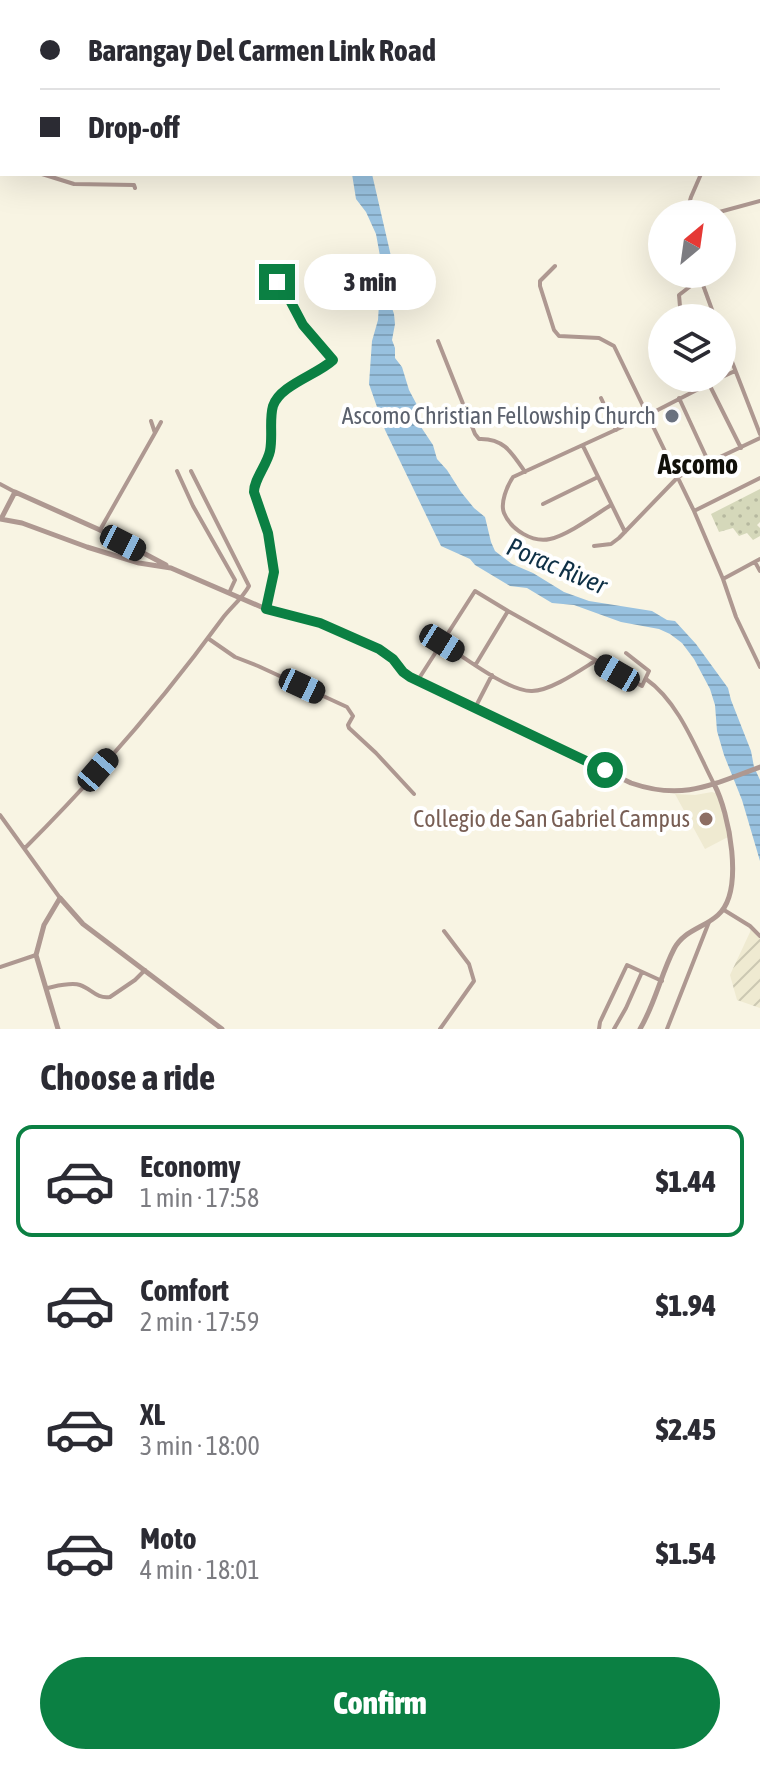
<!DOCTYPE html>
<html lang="en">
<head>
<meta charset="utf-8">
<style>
	body { margin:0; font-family:"Asap Condensed",sans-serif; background:#f2f2f3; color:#2b2b33; height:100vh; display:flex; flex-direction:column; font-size:30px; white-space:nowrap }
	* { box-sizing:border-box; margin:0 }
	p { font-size:26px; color:#7c7c81 }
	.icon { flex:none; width:44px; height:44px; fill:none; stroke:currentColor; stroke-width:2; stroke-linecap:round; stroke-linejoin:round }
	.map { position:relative; height:1029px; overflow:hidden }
	.sheet { display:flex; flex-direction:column; background:#fff; flex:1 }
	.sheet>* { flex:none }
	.top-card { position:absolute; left:0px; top:0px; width:760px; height:176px; box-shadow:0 8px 32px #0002; display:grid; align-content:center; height:176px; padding:0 40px; background:#fff }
	.needle { width:52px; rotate:29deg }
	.tools { position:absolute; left:648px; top:200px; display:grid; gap:16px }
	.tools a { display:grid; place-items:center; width:88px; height:88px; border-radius:50%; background:#fff; box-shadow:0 8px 32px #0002; font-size:40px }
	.end { position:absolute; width:36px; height:36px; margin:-18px; border:10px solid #0b8043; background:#fff; box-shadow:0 0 0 4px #fff }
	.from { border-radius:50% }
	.bubble { position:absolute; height:56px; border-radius:28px; background:#fff; box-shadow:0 8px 32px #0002; font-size:26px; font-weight:800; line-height:56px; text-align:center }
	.car { position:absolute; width:24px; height:48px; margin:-24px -12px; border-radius:10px; box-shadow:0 0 6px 2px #0007; background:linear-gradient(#222 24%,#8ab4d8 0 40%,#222 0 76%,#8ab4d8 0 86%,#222 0) }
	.top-card b { display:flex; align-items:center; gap:28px; height:76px; font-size:30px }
	.top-card b+b { border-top:2px solid #e1e1e2 }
	.top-card i { width:20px; height:20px; background:#2b2b33 }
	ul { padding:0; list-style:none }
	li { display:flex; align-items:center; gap:24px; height:112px; margin:0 16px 12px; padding:0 24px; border:4px solid transparent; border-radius:16px }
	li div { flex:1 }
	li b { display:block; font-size:30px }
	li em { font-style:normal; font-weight:800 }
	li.active { border-color:#0b8043 }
	li>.icon { width:72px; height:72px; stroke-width:1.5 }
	h2 { padding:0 40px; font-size:36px; line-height:96px }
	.button { display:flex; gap:16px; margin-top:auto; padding:16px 40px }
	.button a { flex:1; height:92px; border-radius:48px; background:#0b8043; color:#fff; font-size:32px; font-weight:800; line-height:92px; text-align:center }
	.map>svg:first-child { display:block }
</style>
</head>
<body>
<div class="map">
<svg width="760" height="1029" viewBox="0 0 760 1029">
	<defs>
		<pattern id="industrial-furrows" width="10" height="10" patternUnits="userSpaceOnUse" patternTransform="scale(2)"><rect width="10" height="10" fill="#efead1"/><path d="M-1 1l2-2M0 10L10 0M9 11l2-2" fill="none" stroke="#ccc8b2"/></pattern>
		<pattern id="grass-dots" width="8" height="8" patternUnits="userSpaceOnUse" patternTransform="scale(2)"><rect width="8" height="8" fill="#d5d8ba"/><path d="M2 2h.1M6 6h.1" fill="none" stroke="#b6b89f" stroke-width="1.8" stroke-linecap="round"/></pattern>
		<pattern id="water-rules" width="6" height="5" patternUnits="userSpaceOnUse" patternTransform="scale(2)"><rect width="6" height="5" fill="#98c1df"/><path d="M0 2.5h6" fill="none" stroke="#82a5be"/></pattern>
	</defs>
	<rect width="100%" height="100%" fill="#f8f4e3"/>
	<path fill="#efead1" d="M712,792L718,794L721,801L728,837L705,849L675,794L695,795Z"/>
	<path fill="url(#industrial-furrows)" d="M751,930L760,937V1008L737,1000L730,975Z"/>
	<path fill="url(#grass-dots)" d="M760,489V522L757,525L760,528V536L753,540L747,533L739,536L733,528L719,532L711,514Z"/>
	<path fill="url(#water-rules)" d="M352,174H372L393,265L389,299L394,314L395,324L392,340L395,348V358L402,367L409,390L417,405L419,424L433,445L437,459L447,470L461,492L474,508L485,517L491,542L495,551L512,564L533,573L564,592L589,601L652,611L667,620L675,621L696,644L728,688L731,700L751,751L754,767L760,780V861L742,800L724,755L717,731L715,705L710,689L694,659L682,643L670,634L659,629L621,622L574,605L552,603L527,588L510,586L475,565L470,559L441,546L385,430L369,384L372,341L378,320L381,271L380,256L376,234L366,212L356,199Z"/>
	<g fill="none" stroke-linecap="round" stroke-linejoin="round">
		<path stroke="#ae9891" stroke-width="4" d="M685,0L686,2
			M758,69H760
			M0,159L2,160
			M42,174L74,184L134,185L135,188
			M686,214L691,197L701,174
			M712,214L760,201
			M555,266L540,281V286L554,330L559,336L599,338L614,346L694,511L723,579L736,617L760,667
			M699,274L715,318
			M681,318L679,295L701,278
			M722,336L760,434
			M438,341L475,434L479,439C504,438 512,453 525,472
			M722,377L735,371
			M706,378L741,448
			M601,398L616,430
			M679,398L709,463
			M155,433L161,422
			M583,446L625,532
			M177,471L193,506L235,580L229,593
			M0,484L15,492
			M543,504L598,477
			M611,505C595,515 568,535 550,539C533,543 511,530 504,513C500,503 507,486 513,477L648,415L720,378
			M694,511L760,478
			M100,530L155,433L151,421
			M594,546L611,544L619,538L678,477L760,438
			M755,562L760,571
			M723,579L760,559
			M266,609L274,572L268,533L254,492C254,479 267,465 270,450C273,436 269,420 273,406C280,385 317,375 333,360L303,325L284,289L277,282
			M209,639L235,657L258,666L347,707L353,716L348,725L349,728L376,753L414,794
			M442,643C462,656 509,692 532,691C550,691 579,671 595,661
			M476,664L508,611
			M646,679C679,702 696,749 714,784
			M418,680L475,591L508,611L642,686L649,671L626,653
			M475,708L492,675
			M0,815L60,898
			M25,848C96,777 163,700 222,619C231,607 242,599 249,586L191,471
			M724,910L750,926L760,936
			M0,967L36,955
			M47,988C57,986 71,982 80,985C92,989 96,999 110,997L135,980L145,970
			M440,1029L474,981L469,964L444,931
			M599,1029L600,1022L627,965L662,981
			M614,1029L626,1008L642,972
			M667,1029L709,922"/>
		<path stroke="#ae9891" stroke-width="5" d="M0,519L22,523L87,547L139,563L171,568L266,609L320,623L388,654L403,672L410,677L631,783C683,801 711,785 760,767
			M1,519L15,492L100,530L166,565
			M58,1029L36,955L44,925L60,898L83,924L222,1029
			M640,1029C655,1004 661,974 674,949C684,930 704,928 718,915C745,891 729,812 714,784"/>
	</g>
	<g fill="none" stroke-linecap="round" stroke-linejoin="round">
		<path stroke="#0b8043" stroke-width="10" d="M277,282L284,289L303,325L333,360C317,375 280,385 273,406C269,420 273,436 270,451C267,465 254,479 254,492L268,533L274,572L266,609L320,623L379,649L393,659L403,672L410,677L605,770"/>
	</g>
	<circle fill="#6b7280" stroke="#fff" stroke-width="3" cx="672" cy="416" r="8"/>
	<circle fill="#8d6e63" stroke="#fff" stroke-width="3" cx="706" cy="819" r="8"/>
	<g text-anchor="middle" stroke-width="8" stroke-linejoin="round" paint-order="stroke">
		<g font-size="24" fill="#5b616d" stroke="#fff" text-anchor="end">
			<text x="656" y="424">Ascomo Christian Fellowship Church</text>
		</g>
		<g font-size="24" fill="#785e54" stroke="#fff" text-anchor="end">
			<text x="690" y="827">Collegio de San Gabriel Campus</text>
		</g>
		<g font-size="26" font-style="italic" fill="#0e3046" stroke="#fff">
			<text transform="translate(557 566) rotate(23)" y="9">Porac River</text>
		</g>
		<g font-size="28" font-weight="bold" fill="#11100a" stroke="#fff">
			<text x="698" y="474">Ascomo</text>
		</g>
	</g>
</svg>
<div class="tools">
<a><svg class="needle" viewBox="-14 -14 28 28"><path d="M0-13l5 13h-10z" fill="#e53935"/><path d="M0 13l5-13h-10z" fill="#7c7c81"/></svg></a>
<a><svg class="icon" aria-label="layers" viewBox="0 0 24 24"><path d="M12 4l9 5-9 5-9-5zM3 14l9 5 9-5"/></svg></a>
</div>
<i class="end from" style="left:605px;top:770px"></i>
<i class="end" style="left:277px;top:282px"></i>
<div class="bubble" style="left:304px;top:254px;width:132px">3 min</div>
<i class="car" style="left:123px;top:543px;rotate:117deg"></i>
<i class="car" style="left:442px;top:643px;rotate:122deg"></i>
<i class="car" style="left:617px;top:673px;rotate:300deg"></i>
<i class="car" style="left:302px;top:686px;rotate:115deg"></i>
<i class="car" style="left:98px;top:770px;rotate:41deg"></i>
<div class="top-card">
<b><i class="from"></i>Barangay Del Carmen Link Road</b>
<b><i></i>Drop-off</b>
</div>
</div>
<section class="sheet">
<h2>Choose a ride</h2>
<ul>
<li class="active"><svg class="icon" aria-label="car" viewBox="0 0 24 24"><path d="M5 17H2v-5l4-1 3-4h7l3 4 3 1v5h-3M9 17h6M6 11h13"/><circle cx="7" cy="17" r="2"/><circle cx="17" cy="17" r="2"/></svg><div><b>Economy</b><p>1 min · 17:58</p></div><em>$1.44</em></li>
<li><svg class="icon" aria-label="car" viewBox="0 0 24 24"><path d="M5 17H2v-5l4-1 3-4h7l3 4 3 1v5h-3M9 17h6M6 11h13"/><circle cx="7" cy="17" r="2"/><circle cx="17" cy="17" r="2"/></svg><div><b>Comfort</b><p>2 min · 17:59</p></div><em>$1.94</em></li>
<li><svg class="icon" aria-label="car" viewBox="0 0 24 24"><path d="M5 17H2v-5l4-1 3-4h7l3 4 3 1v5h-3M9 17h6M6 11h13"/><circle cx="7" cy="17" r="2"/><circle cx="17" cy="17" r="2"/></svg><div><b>XL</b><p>3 min · 18:00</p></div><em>$2.45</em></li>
<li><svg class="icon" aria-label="car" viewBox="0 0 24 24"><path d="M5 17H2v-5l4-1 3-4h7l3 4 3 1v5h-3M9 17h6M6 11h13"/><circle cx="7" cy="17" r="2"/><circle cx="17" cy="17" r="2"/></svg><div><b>Moto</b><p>4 min · 18:01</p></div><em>$1.54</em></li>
</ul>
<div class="button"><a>Confirm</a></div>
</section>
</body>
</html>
